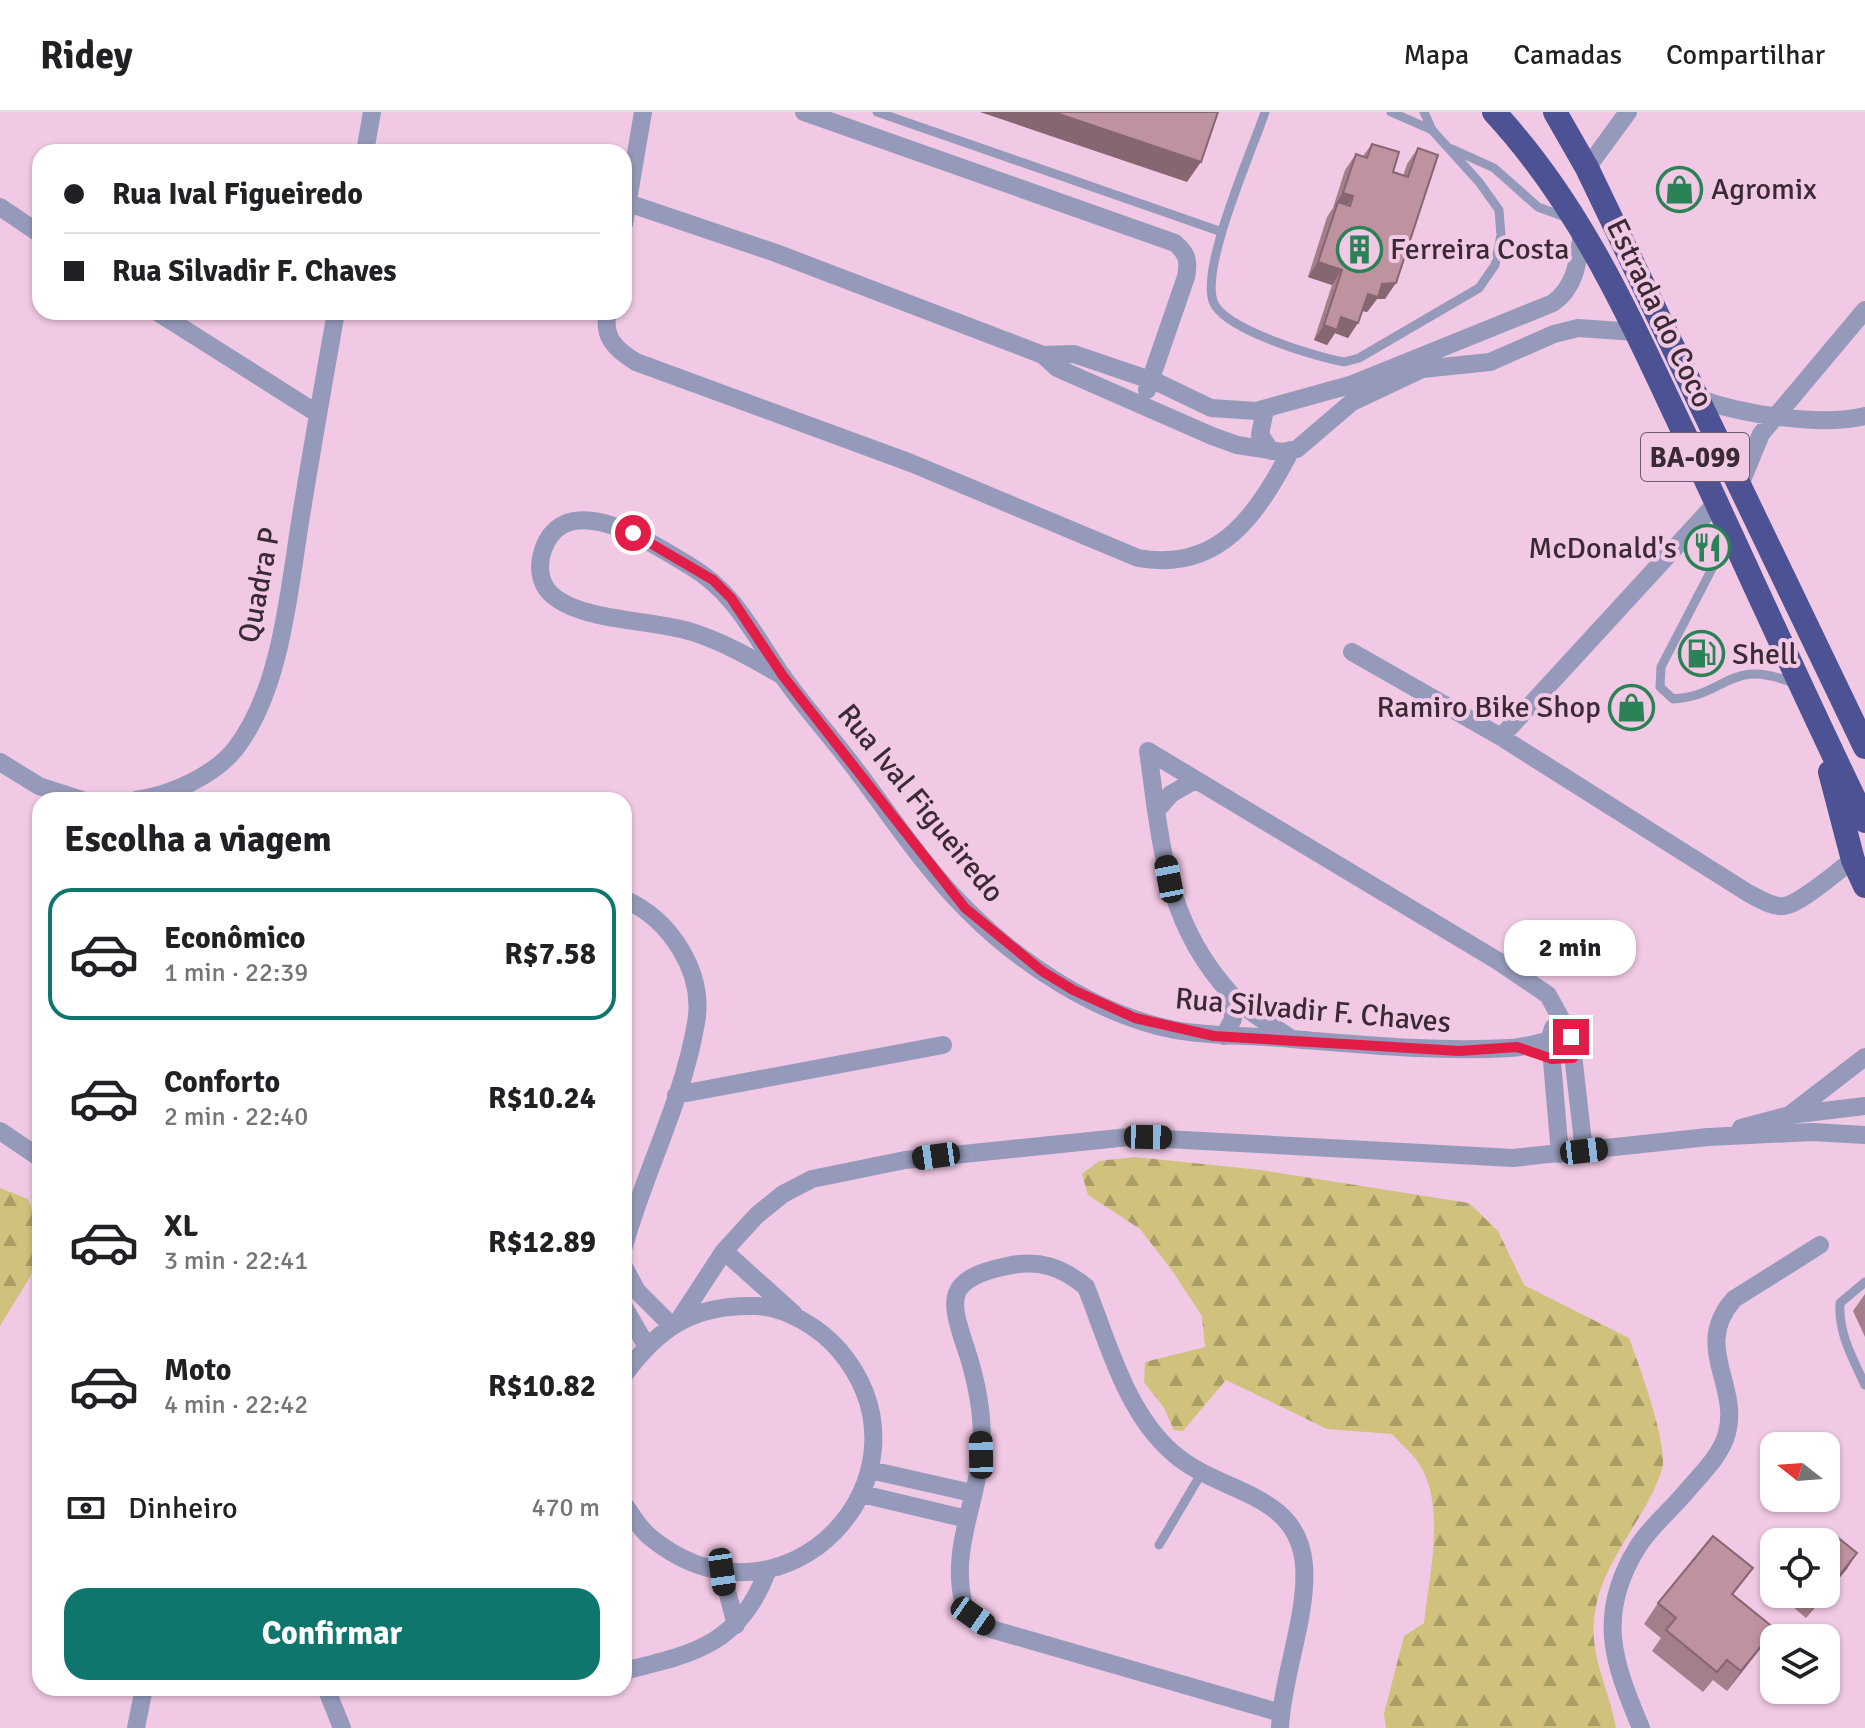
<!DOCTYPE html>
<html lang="pt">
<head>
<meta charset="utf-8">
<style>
	body { margin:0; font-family:Signika,sans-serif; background:#f2f2f2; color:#202124; height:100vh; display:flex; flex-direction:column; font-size:30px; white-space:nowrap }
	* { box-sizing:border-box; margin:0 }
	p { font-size:26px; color:#757577 }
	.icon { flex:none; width:44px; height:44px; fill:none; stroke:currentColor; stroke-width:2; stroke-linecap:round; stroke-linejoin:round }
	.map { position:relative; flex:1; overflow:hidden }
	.details { position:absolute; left:32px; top:680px; width:600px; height:904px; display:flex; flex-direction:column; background:#fff; border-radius:24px; box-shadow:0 2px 6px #0004 }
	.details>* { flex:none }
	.banner { position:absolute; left:32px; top:32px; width:600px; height:176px; border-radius:24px; box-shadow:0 2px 6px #0004; display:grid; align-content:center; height:176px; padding:0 32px; background:#fff }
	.needle { width:52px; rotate:287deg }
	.buttons { position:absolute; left:1760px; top:1320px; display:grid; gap:16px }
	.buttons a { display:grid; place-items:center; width:80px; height:80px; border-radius:16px; background:#fff; box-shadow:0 2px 6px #0004; font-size:40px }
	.end { position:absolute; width:36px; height:36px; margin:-18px; border:10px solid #e11d48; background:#fff; box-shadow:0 0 0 4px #fff }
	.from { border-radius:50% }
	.bubble { position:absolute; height:56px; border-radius:24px; background:#fff; box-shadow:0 2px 6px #0004; font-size:26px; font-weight:700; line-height:56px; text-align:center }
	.car { position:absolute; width:24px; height:48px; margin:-24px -12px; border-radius:10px; box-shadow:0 0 6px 2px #0007; background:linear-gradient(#222 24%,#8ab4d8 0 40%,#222 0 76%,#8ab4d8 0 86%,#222 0) }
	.banner b { display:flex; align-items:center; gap:28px; height:76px; font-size:30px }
	.banner b+b { border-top:2px solid #e0e0e0 }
	.banner i { width:20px; height:20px; background:#202124 }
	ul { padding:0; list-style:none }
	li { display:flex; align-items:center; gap:24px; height:132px; margin:0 16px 12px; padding:0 16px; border:4px solid transparent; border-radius:24px }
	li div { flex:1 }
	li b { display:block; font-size:30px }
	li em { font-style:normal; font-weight:700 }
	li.selected { border-color:#0f766e }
	li>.icon { width:72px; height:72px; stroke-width:1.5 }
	h2 { padding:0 32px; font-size:36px; line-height:96px }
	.pay { display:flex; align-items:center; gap:20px; height:88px; padding:0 32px; font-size:30px }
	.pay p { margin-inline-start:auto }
	.button { display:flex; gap:16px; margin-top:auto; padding:16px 32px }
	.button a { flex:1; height:92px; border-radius:24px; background:#0f766e; color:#fff; font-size:32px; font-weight:700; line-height:92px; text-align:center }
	header { display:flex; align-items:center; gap:48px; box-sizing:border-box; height:112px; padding:0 40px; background:#fff; border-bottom:2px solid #e0e0e0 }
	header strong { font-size:38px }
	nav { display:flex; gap:44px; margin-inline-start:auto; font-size:28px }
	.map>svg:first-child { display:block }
</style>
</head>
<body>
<header>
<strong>Ridey</strong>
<nav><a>Mapa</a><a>Camadas</a><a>Compartilhar</a></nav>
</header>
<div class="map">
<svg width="1865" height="1616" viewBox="0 0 1865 1616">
	<defs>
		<pattern id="forest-firs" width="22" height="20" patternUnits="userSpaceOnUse" patternTransform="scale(2)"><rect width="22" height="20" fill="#d0c27d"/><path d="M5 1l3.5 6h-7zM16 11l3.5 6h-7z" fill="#aa9e67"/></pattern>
	</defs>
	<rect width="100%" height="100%" fill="#f1c9e4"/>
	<path fill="url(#forest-firs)" d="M1135,1045L1261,1058L1469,1091L1498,1119L1524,1173L1629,1226C1638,1250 1669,1334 1662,1357C1646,1409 1599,1450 1594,1508C1590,1544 1610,1581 1616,1616H1386L1384,1602L1404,1524L1424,1511C1429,1462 1447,1393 1418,1350C1411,1340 1400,1331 1392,1322L1327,1317L1226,1268L1183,1319L1174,1318L1164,1296L1144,1270L1145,1250L1205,1235L1202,1204L1171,1157L1140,1117L1088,1083L1082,1062L1099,1049Z
		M0,1076L28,1087C53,1148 30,1162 0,1214Z"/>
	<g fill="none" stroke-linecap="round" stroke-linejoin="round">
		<path stroke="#959aba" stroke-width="9" d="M877,0L1222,120
			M1265,0C1252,39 1201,153 1213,189C1222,217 1316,245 1344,250L1359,246L1479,176L1495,153L1501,123L1499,98L1479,70L1432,18L1391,0
			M1424,0L1432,18
			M1452,37L1494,56L1538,95L1568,106
			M1729,424L1661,555L1660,575L1673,587C1729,583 1729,545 1793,571
			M1865,1170L1840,1191C1838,1221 1853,1247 1865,1273
			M1159,1433L1201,1362"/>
		<path stroke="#959aba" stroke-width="18" d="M804,0L1175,131C1188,142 1189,150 1186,165L1147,278
			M365,40L372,0
			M1587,56L1628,0
			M628,91L776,141L1043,243L1057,256L1212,324L1237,333L1282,340L1297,337L1352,290L1422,257L1490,250L1554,222L1578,216L1636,220
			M0,95L40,122
			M624,112L643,0
			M157,200L318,302
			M608,200C602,225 616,238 636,250L911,351L1138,446C1220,461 1258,401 1291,338
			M1043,243L1074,242L1159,271L1211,296L1256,299L1350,273L1553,191C1578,173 1578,145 1583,116
			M1697,286C1740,302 1820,315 1865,304
			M1265,297L1260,323L1271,339
			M1740,373L1761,322L1865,198
			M1352,540L1501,625L1748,781C1758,786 1773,796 1784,794C1802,791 1837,759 1853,748
			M783,564C753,547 724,530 692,520C652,507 579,510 550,481C539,470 538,452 543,438C566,372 654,433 690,454C736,481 754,524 784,566C803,593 826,619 847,646C886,696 922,754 968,799C1022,853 1098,903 1175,918C1214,925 1253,923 1292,927C1365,933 1437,940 1510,936C1531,935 1549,926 1571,925
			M1501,625L1717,390
			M1148,639L1498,849L1548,883L1571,925L1584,1039
			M1148,639C1161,731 1165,810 1230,881C1246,899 1270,912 1290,926
			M0,650L39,674L82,688
			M136,688C171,683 214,664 236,636C282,576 289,476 301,404C312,336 324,268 336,200
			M1156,699L1171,682L1195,668
			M624,787C670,807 705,860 696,911C683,988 645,1059 624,1134
			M1553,916L1550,926L1560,1042
			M1224,924L1233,907L1232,884
			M676,983L943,933
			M1791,1002L1865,945
			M1741,1016L1790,1003L1865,994
			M0,1019L40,1046
			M724,1139L794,1202
			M624,1155L637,1179L672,1214
			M624,1195L646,1233
			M679,1208L724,1139L757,1103L783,1082L812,1067L905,1048L1129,1025L1513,1046L1708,1025L1812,1020L1865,1023
			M624,1263C659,1215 694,1192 756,1194C786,1195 820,1216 839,1238C945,1363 784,1535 650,1425C640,1417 632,1403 624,1392
			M870,1358L972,1381
			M862,1382L967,1407
			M722,1460L736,1513
			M624,1559C693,1542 739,1533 767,1460
			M326,1576L342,1616
			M136,1616L144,1576
			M1280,1616C1282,1565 1308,1503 1304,1453C1298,1379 1219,1382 1173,1341C1126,1301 1108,1230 1086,1175C1062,1155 1039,1147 1007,1154C938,1168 952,1193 969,1246C978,1276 984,1312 981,1343C975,1394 950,1441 964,1493L991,1517L1281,1601
			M1641,1616C1613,1550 1596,1503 1637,1436C1649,1416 1670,1399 1685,1381C1700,1363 1721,1344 1727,1321C1740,1273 1692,1234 1734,1187L1820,1133"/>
		<path stroke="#4c5293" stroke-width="24" d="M1494,0C1582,95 1630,207 1685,323C1745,451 1803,581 1865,709
			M1555,0L1587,56L1865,635
			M1830,660L1853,748L1865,774"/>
	</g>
	<path fill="#a47e8a" d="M1372,32L1393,60L1403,64L1407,52L1418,36L1385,187H1377L1367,200L1362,199L1348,226L1335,221L1327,233L1314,228L1332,173L1308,165L1327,105L1333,96L1345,58L1356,42L1363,44Z
		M1865,1182V1225L1853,1199Z
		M1753,1456L1733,1483L1760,1537L1727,1579L1713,1568L1703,1580L1652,1539L1661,1526L1644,1512L1658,1491Z
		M1782,1482H1826L1806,1506L1780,1484Z"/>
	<path fill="#866670" d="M980,0H1053L1201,50L1187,70Z
		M1343,81L1353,84L1343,100L1338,90L1333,96Z
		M1318,150L1342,158L1332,173L1308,165Z
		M1396,171L1385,187H1377L1367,200L1357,197L1368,182L1382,172Z
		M1341,205L1358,211L1348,226L1335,221L1327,233L1314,228L1324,213Z
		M1857,1441L1847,1457L1826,1482V1480Z
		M1824,1482H1826L1806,1506L1817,1491Z
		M1775,1517L1760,1537L1727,1579L1741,1559Z"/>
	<path fill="#bf92a0" stroke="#866670" stroke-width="2" d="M1053,0H1218L1201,50Z
		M1372,32L1399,40L1393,60L1408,65L1418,36L1438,43L1396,171L1382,172L1378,185L1368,182L1358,211L1341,205L1337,218L1324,213L1342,158L1318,150L1338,90L1350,94L1353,84L1343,81L1356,42L1367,46Z
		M1831,1420L1857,1441L1826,1480V1430H1823Z
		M1713,1424L1753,1456L1732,1482L1775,1517L1741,1559L1727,1548L1717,1560L1666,1518L1676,1506L1658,1491Z
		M1806,1482H1824L1817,1491Z"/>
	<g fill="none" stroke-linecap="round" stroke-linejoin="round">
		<path stroke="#e11d48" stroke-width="10" d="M633,421L713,468L731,486L783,564L965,796L1042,859L1073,878L1135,906L1214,924L1459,939L1517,935L1552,947L1573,946L1571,925"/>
	</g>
	<defs>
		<symbol id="shop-ring" viewBox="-11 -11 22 22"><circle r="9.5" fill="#f1c9e4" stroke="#2b8257" stroke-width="1.5"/><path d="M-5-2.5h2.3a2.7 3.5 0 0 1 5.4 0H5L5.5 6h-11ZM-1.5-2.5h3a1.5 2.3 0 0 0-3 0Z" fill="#2b8257"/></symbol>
		<symbol id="building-ring" viewBox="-11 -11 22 22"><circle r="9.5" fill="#f1c9e4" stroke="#2b8257" stroke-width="1.5"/><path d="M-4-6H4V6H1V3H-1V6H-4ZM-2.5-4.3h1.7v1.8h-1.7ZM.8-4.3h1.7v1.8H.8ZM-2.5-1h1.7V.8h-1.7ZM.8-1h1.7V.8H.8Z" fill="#2b8257"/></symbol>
		<symbol id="restaurant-ring" viewBox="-11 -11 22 22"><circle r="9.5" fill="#f1c9e4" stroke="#2b8257" stroke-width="1.5"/><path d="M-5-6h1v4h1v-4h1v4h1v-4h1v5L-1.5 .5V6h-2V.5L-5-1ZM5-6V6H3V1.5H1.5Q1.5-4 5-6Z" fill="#2b8257"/></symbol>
		<symbol id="fuel-ring" viewBox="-11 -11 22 22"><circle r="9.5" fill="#f1c9e4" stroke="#2b8257" stroke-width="1.5"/><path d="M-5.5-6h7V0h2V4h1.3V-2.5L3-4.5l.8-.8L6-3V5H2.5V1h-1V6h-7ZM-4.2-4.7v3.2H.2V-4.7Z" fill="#2b8257"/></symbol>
	</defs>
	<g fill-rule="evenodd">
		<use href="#shop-ring" x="1654" y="52" width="51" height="51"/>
		<use href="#building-ring" x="1334" y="112" width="51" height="51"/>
		<use href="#restaurant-ring" x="1682" y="410" width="51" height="51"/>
		<use href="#fuel-ring" x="1676" y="516" width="51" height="51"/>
		<use href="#shop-ring" x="1606" y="570" width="51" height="51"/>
	</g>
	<g text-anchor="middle" stroke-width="8" stroke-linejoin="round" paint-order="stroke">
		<rect fill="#f1c9e4" stroke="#715a6a" stroke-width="2" x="1641" y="321" width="108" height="48" rx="6"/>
		<g font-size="28" font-weight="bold" fill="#3a2a35">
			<text x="1695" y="355">BA-099</text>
		</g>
		<g font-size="30" fill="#3a2a35" stroke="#f1c9e4" text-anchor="start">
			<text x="1711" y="87">Agromix</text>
			<text x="1390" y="147">Ferreira Costa</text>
			<text x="1677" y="446" text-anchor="end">McDonald's</text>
			<text x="1732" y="552">Shell</text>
			<text x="1601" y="605" text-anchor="end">Ramiro Bike Shop</text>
		</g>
		<g font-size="30" fill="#3a2a35" stroke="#f1c9e4">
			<text transform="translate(1660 201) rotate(64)" y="10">Estrada do Coco</text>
			<text transform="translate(259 473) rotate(-79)" y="10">Quadra P</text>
			<text transform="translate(921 691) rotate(51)" y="10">Rua Ival Figueiredo</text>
			<text transform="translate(1313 898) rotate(5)" y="10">Rua Silvadir F. Chaves</text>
		</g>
	</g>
</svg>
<div class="buttons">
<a><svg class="needle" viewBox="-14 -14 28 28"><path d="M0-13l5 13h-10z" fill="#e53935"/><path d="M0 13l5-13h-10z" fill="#757577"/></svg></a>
<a><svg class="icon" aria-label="locate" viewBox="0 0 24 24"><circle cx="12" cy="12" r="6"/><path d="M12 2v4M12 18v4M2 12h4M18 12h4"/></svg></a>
<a><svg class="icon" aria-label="layers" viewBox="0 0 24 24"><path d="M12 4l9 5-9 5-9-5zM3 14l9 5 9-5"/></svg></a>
</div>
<i class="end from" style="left:633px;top:421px"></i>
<i class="end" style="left:1571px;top:925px"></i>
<div class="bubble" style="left:1504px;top:808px;width:132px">2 min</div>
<i class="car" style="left:1169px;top:767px;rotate:349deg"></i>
<i class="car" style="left:1148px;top:1025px;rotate:91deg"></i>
<i class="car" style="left:1584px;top:1039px;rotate:83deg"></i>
<i class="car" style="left:936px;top:1044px;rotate:262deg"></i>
<i class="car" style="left:981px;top:1343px;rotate:359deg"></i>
<i class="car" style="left:722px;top:1460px;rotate:172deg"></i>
<i class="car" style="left:973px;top:1504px;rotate:125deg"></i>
<div class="banner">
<b><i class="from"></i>Rua Ival Figueiredo</b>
<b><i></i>Rua Silvadir F. Chaves</b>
</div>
<section class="details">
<h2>Escolha a viagem</h2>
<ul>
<li class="selected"><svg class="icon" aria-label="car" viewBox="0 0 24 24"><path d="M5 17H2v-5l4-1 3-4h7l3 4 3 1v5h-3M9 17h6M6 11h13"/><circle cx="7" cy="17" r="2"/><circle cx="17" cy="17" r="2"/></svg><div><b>Econômico</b><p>1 min · 22:39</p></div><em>R$7.58</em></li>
<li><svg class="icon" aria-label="car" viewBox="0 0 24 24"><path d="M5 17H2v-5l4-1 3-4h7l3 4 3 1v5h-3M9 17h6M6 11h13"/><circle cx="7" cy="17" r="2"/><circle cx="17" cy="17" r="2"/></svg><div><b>Conforto</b><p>2 min · 22:40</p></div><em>R$10.24</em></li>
<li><svg class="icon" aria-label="car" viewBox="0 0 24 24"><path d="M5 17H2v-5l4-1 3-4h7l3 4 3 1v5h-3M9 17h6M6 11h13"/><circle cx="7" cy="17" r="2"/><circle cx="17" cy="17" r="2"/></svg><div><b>XL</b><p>3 min · 22:41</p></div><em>R$12.89</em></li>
<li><svg class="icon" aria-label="car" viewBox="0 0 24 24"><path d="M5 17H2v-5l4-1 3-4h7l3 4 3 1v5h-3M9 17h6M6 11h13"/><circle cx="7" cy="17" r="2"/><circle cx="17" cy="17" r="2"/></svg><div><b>Moto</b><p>4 min · 22:42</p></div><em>R$10.82</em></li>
</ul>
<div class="pay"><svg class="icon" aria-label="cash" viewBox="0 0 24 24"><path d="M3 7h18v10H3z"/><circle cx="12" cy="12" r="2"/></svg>Dinheiro<p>470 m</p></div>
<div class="button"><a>Confirmar</a></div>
</section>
</div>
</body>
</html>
